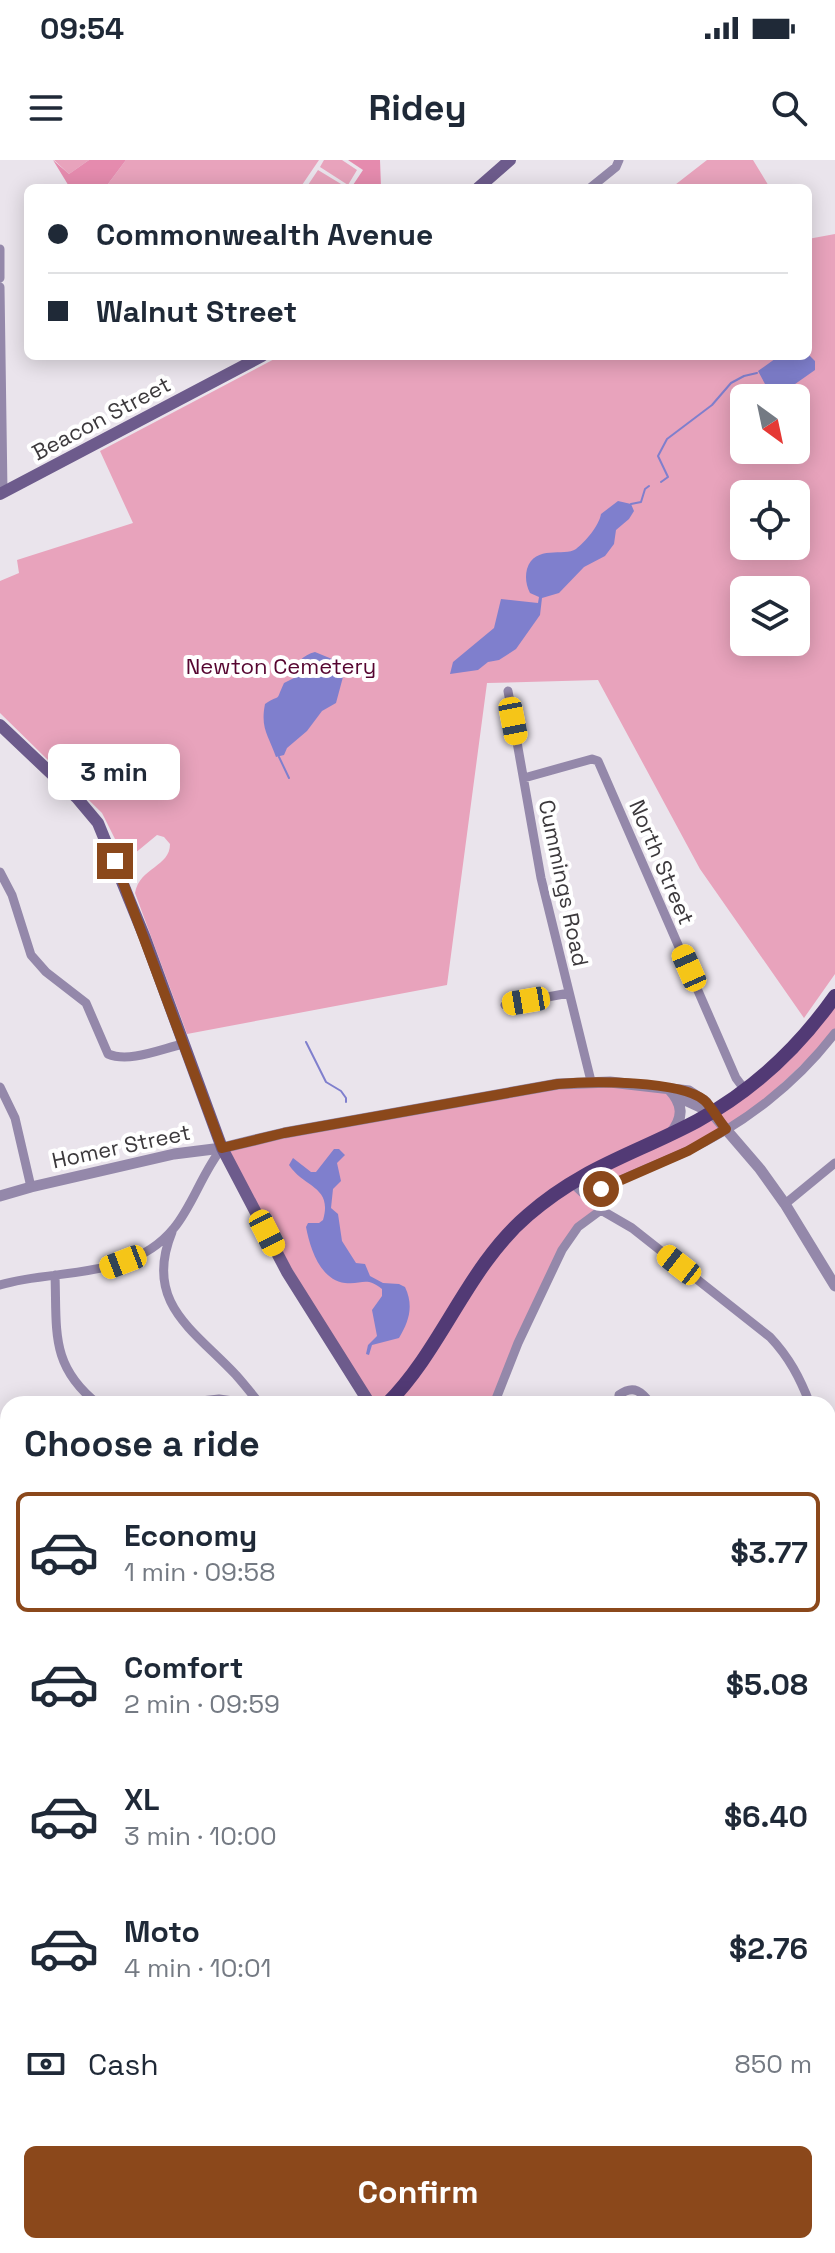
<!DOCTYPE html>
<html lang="en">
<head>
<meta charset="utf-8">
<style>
	body { margin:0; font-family:"Space Grotesk",sans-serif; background:#f6f6f7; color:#1f2937; height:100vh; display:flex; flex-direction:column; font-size:30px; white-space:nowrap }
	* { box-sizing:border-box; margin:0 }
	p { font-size:26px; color:#747a83 }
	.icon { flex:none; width:44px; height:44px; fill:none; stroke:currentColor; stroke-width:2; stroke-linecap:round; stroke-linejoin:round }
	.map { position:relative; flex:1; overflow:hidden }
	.drawer { position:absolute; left:0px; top:1236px; width:836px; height:858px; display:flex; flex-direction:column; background:#fff; border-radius:24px 24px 0 0; box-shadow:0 4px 20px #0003 }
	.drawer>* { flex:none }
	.top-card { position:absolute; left:24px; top:24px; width:788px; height:176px; border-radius:12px; box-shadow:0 4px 20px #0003; display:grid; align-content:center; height:176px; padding:0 24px; background:#fff }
	.needle { width:52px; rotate:147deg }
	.controls { position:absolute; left:730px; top:224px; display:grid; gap:16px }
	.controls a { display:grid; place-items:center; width:80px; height:80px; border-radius:12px; background:#fff; box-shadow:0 4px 20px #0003; font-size:40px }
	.end { position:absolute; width:36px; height:36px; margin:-18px; border:10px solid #8b481b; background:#fff; box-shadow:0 0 0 4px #fff }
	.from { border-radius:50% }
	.bubble { position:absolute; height:56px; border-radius:12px; background:#fff; box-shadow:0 4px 20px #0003; font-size:26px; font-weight:700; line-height:56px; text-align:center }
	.car { position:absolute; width:24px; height:48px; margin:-24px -12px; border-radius:10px; box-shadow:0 0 6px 2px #0007; background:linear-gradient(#f5c518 24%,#345 0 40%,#f5c518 0 76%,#345 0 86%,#f5c518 0) }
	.top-card b { display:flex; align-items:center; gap:28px; height:76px; font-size:30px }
	.top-card b+b { border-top:2px solid #e0e1e3 }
	.top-card i { width:20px; height:20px; background:#1f2937 }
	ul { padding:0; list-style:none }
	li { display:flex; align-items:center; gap:24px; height:120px; margin:0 16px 12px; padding:0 8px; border:4px solid transparent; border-radius:12px }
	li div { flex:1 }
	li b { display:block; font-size:30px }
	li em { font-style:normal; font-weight:700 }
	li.on { border-color:#8b481b }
	li>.icon { width:72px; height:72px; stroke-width:1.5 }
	h2 { padding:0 24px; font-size:36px; line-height:96px }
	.pay { display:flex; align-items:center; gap:20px; height:88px; padding:0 24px; font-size:30px }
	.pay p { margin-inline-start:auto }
	.primary-button { display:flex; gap:16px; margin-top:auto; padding:16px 24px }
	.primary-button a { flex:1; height:92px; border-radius:12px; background:#8b481b; color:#fff; font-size:32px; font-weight:700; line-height:92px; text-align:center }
	.status { display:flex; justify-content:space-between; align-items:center; height:56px; padding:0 40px; background:#fff; direction:ltr }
	.status svg { height:22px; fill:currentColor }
	header { display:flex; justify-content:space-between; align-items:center; height:104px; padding:0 24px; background:#fff; font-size:36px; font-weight:700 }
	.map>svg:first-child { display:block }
</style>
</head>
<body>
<div class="status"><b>09:54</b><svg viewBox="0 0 49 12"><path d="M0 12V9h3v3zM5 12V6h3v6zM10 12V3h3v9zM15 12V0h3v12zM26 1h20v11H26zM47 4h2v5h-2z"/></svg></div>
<header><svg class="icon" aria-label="menu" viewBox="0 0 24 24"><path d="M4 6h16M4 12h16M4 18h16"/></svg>Ridey<svg class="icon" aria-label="search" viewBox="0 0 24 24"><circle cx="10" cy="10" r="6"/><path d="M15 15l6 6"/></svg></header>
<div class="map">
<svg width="835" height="2093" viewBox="0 0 835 2093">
	<rect width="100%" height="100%" fill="#eae4ec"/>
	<path fill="#e2d7e5" d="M835,1774V2083L828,2076V1778Z"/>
	<path fill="#e8a3bc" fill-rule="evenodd" d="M54,0H89L69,14Z
		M126,0H319L302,25L305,28H105Z
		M324,0H342L357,10L348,25L320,7Z
		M707,0H753L770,28H671Z
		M318,10L346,27L345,28H313L308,25Z
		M835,74V814L804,858L700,709L598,520L487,523L447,825L187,874L135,733C140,707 170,707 170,684L164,677L157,675L134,694L123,695L102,653L0,553V421L19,413L17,400L133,363L100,291L280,196H808V79ZM744,238H796V290H744ZM744,334H796V386H744ZM744,430H796V482H744Z
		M835,836V873L751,953L589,1037L601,1050L569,1078L494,1244H370L222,988L558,924H637L675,936L678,964L745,930Z
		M0,1925H8V2086H45L43,2093H0Z
		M835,1994V2055L828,2047V2000Z"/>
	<path fill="#e58bae" d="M53,0L69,14L89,0H126L105,28H70Z
		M348,0H380L381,28H351L363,10Z"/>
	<path fill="#7f7fcd" d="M808,184V194L815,201V210L778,236L771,235L758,211L779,196H808Z
		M618,341L631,344L634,351L629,359L616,370L614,384L605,396L584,407L559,433L542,438L540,455L516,489L499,500L488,502L478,510L450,514L453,502L494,468L501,439L538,443L539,437L530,433C526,425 525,417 527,409C535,384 564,397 576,389C585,382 599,366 601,354Z
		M315,492L332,499L343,517L336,543L322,551L307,571L287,588L284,595L276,597C269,576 260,569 265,544C283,532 274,545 284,523L294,518C293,504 303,495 315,492Z
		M334,989H339L345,995L337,1003L341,1021L333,1029L331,1048L338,1054L342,1081L356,1103L365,1104L370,1116L383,1123L399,1124L405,1127C414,1146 409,1161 399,1178L372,1185L369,1195L366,1194L368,1185L377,1176L372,1150L382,1136V1129C366,1116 362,1125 345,1123C320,1120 310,1088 306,1067L308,1063H319L323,1060C333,1026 304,1028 289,1005L293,998L311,1012H316Z"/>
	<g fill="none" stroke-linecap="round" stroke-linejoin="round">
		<path stroke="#7f7fcd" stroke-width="2" d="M661,322L668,317L658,296L667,279L712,245L731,223L744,216L757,213
			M631,344L641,342L645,329L649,326
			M279,597L289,618
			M306,882L326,922L341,931L346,938V942"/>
		<path stroke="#9488aa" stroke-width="9" d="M590,28L616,7L619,0
			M0,89V118
			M0,127L3,332
			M508,531L541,718L591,921
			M524,618L592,599L598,601L736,918L745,930
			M0,712L12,735L31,795L46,812L86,843L108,894C129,903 161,889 183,884
			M505,845L569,833
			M0,927L15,958L31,1027
			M571,1022L601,1050L632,1068L770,1177C789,1197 800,1218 810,1244
			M589,1038C618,1018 653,1007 685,992C743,965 796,924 835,873
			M785,1044L835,1003
			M172,1072C143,1143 194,1170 236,1215C244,1224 252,1234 260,1244
			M55,1115C57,1172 50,1206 98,1244
			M0,1125C57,1108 131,1121 174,1068C193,1045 202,1013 222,988
			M174,1244L219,1239L254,1244
			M494,1244L518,1183L562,1090L578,1067L601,1050
			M618,1244L619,1235C634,1224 642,1232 651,1244
			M828,1288L835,1305
			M0,1290L8,1300
			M828,1394L835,1391
			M0,1421L8,1419
			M0,1498L8,1514
			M0,1613L8,1604
			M828,1649L835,1646
			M0,1710L8,1726
			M828,1764L835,1759
			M0,1777L8,1772
			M828,1930L835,1925
			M828,1967L835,1962
			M0,1989L8,1993
			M108,2086L110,2093
			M197,2086L198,2093
			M487,2086L492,2093
			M43,2093L45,2086
			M333,2093L338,2086
			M457,2093L462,2086
			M679,2093L687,2086
			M815,2093L821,2086"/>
		<path stroke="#9488aa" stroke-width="11" d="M669,929C683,944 684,957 671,973
			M678,931L685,940L711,952
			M0,1036L31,1027L174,994L222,988L284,973L558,924L610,922L689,931L706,942L711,952L760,1009L785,1044L835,1126
			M0,1925H8"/>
		<path stroke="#6d5b8c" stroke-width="12" d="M478,28L510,0
			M0,334L262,196
			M0,565L77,638L98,663L145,778L222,988L287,1112L370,1244
			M825,2086L832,2093"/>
		<path stroke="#523a75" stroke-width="14" d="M387,1244C443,1188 467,1107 528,1055C583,1007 635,994 697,961C752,931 799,887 835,836
			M0,1398L8,1395"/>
	</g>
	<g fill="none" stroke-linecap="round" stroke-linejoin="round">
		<path stroke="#8b481b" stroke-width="10" d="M115,701L222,988L284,973L558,924C590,921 679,920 704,940C712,947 719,961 726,969L688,991L601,1029"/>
	</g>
	<g text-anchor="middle" stroke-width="8" stroke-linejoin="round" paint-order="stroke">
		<g font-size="22" fill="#3c393c" stroke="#fff">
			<text transform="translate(101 258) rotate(-28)" y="8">Beacon Street</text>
			<text transform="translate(662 702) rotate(67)" y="8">North Street</text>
			<text transform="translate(564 723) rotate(78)" y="8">Cummings Road</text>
			<text transform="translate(121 986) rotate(-12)" y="8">Homer Street</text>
		</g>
		<g font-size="22" fill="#560530" stroke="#fff">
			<text x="281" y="514">Newton Cemetery</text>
		</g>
	</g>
</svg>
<div class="controls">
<a><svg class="needle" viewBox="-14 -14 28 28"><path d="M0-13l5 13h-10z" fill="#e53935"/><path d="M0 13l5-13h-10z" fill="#747a83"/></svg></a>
<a><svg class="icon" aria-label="locate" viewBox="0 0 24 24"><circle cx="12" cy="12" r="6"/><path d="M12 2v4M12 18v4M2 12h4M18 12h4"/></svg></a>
<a><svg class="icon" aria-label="layers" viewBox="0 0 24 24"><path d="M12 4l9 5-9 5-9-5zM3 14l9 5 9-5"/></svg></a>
</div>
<i class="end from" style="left:601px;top:1029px"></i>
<i class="end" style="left:115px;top:701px"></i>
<div class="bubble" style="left:48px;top:584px;width:132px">3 min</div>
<i class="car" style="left:513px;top:561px;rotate:169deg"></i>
<i class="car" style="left:689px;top:808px;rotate:336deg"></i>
<i class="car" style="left:526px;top:841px;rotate:260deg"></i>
<i class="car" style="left:267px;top:1073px;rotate:153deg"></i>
<i class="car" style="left:123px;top:1102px;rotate:249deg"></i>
<i class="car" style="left:679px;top:1105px;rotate:308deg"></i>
<div class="top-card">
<b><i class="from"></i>Commonwealth Avenue</b>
<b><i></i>Walnut Street</b>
</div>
<section class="drawer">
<h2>Choose a ride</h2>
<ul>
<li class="on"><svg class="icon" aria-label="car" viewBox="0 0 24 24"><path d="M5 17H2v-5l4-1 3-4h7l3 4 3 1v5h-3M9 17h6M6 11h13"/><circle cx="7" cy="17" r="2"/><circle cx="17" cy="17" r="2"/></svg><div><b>Economy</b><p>1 min · 09:58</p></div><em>$3.77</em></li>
<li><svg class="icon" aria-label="car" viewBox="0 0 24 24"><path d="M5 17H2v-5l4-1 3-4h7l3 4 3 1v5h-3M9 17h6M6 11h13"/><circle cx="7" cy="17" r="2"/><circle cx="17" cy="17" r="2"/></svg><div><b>Comfort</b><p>2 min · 09:59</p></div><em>$5.08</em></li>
<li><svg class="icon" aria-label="car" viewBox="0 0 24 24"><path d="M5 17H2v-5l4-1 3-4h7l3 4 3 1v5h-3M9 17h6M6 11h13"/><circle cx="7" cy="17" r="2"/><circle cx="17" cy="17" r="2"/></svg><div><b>XL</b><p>3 min · 10:00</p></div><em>$6.40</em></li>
<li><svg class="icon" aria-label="car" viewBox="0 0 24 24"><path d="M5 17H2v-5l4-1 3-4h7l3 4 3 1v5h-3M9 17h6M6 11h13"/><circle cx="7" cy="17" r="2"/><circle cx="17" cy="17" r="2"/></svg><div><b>Moto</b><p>4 min · 10:01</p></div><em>$2.76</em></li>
</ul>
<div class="pay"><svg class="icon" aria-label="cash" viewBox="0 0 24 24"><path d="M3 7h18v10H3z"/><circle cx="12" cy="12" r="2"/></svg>Cash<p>850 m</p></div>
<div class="primary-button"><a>Confirm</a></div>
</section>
</div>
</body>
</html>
